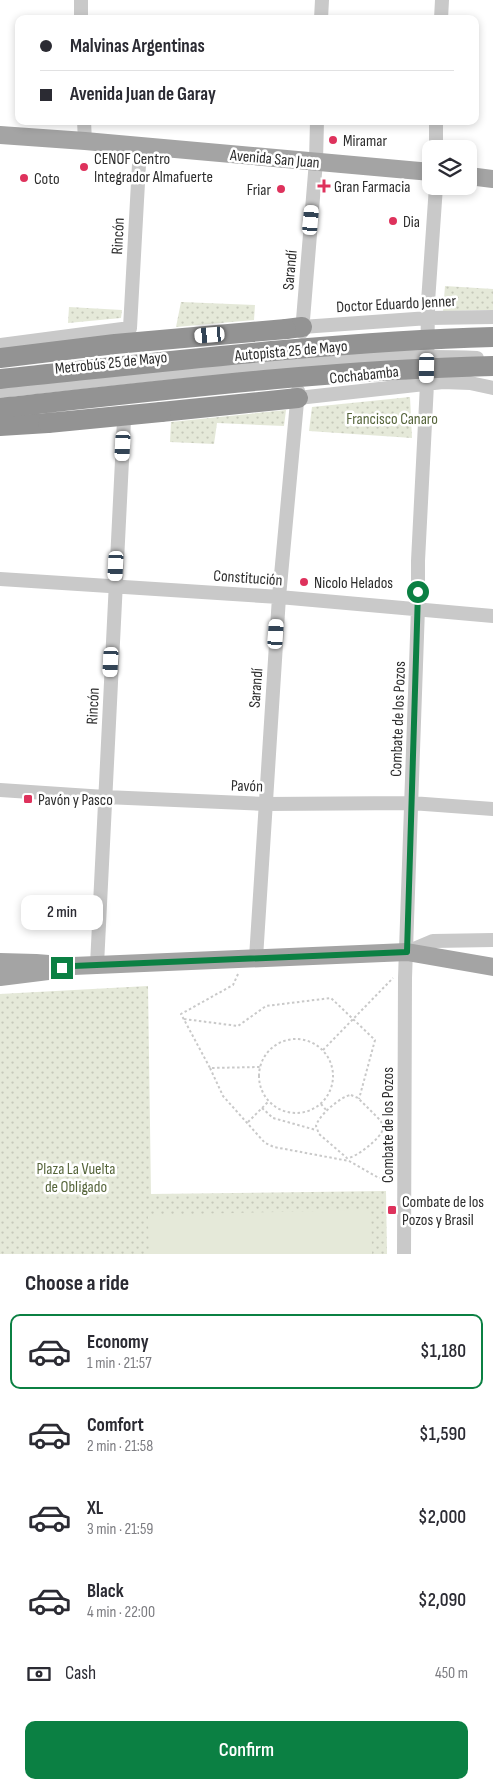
<!DOCTYPE html>
<html lang="en">
<head>
<meta charset="utf-8">
<style>
	body { margin:0; font-family:"Sofia Sans Condensed",sans-serif; background:#f2f2f3; color:#2b2b33; height:100vh; display:flex; flex-direction:column; font-size:19px; white-space:nowrap }
	* { box-sizing:border-box; margin:0 }
	p { font-size:16px; color:#7c7c81 }
	.icon { flex:none; width:28px; height:28px; fill:none; stroke:currentColor; stroke-width:2; stroke-linecap:round; stroke-linejoin:round }
	.map { position:relative; height:1254px; overflow:hidden }
	.side { display:flex; flex-direction:column; background:#fff; flex:1 }
	.side>* { flex:none }
	.top-card { position:absolute; left:15px; top:15px; width:464px; height:110px; border-radius:10px; box-shadow:0 2px 8px #0003; display:grid; align-content:center; height:110px; padding:0 25px; background:#fff }
	.fabs { position:absolute; left:422px; top:140px; display:grid; gap:10px }
	.fabs a { display:grid; place-items:center; width:55px; height:55px; border-radius:10px; background:#fff; box-shadow:0 2px 8px #0003; font-size:25px }
	.end { position:absolute; width:22px; height:22px; margin:-11px; border:6px solid #0b8043; background:#fff; box-shadow:0 0 0 2px #fff }
	.from { border-radius:50% }
	.bubble { position:absolute; height:35px; border-radius:10px; background:#fff; box-shadow:0 2px 8px #0003; font-size:16px; font-weight:600; line-height:35px; text-align:center }
	.car { position:absolute; width:15px; height:30px; margin:-15px -8px; border-radius:6px; box-shadow:0 0 4px 1px #0007; background:linear-gradient(#fff 24%,#345 0 40%,#fff 0 76%,#345 0 86%,#fff 0) }
	.top-card b { display:flex; align-items:center; gap:18px; height:48px; font-size:19px }
	.top-card b+b { border-top:1px solid #e1e1e2 }
	.top-card i { width:12px; height:12px; background:#2b2b33 }
	ul { padding:0; list-style:none }
	li { display:flex; align-items:center; gap:15px; height:75px; margin:0 10px 8px; padding:0 15px; border:2px solid transparent; border-radius:10px }
	li div { flex:1 }
	li b { display:block; font-size:19px }
	li em { font-style:normal; font-weight:600 }
	li.on { border-color:#0b8043 }
	li>.icon { width:45px; height:45px; stroke-width:1.5 }
	h2 { padding:0 25px; font-size:22px; line-height:60px }
	.pay { display:flex; align-items:center; gap:12px; height:55px; padding:0 25px; font-size:19px }
	.pay p { margin-inline-start:auto }
	.cta { display:flex; gap:10px; margin-top:auto; padding:10px 25px }
	.cta a { flex:1; height:58px; border-radius:10px; background:#0b8043; color:#fff; font-size:20px; font-weight:600; line-height:58px; text-align:center }
	.map>svg:first-child { display:block }
</style>
</head>
<body>
<div class="map">
<svg width="493" height="1254" viewBox="0 0 493 1254">
	<defs>
		<pattern id="park-dots" width="8" height="8" patternUnits="userSpaceOnUse" patternTransform="scale(1.25)"><rect width="8" height="8" fill="#e5e9d9"/><path d="M2 2h.1M6 6h.1" fill="none" stroke="#c5c8ba" stroke-width="1.8" stroke-linecap="round"/></pattern>
	</defs>
	<rect width="100%" height="100%" fill="#fff"/>
	<path fill="url(#park-dots)" d="M445,286L493,289V310L443,311Z
		M181,302L255,305L254,320L176,327Z
		M69,307L122,310L121,318L68,323Z
		M410,397L412,438L309,431L312,407Z
		M286,410L284,426L217,423L214,444L170,442L171,422Z
		M148,986L151,1194L386,1191L387,1254H0V994Z"/>
	<path fill="#e5e9d9" d="M371,1210L372,1254H149L148,1215Z"/>
	<g fill="none" stroke-linecap="round" stroke-linejoin="round">
		<path stroke="#c9c9c9" stroke-width="2" stroke-dasharray="2.5 2.5" stroke-linecap="butt" d="M238,974L233,985L181,1014L210,1068L260,1067
			M184,1019L238,1026L266,1006L331,998L375,1040L359,1099
			M259 1076a37 37 0 1 1 74 0a37 37 0 1 1-74 0Z
			M323,1050L393,978
			M210,1068L223,1096L265,1143L274,1147L349,1161L379,1178L392,1179
			M351,1095L358,1098L378,1118C381,1121 383,1124 383,1129C381,1138 356,1158 347,1158L319,1134L316,1126C318,1116 341,1096 351,1095Z
			M321,1104L327,1111
			M262,1108L273,1118L316,1130
			M248,1122L269,1101"/>
		<path stroke="#c9c9c9" stroke-width="14" d="M81,0V19
			M321,19L322,0
			M441,19L442,0
			M84,121L85,141
			M436,149V121
			M302,327L429,318L493,317
			M302,332L316,161L317,121
			M0,345L130,328L140,146
			M298,398L443,382L470,383L493,388
			M0,579L279,597L493,616
			M0,790L105,797L265,804L411,803L493,809
			M407,952L433,941L493,940
			M256,958L279,597L298,391
			M97,965L124,420
			M404,1254L405,978L418,608V561L427,384L428,302L436,186"/>
		<path stroke="#a4a4a4" stroke-width="18" d="M0,135L85,141L431,172
			M469,176L493,179
			M0,962L36,963L73,966L407,952L493,967
			M0,977L48,971"/>
		<path stroke="#939393" stroke-width="20" d="M286,329L302,327
			M161,412L298,398
			M0,426L48,423"/>
		<path stroke="#c9c9c9" stroke-width="14" d="M0,391C97,381 194,369 291,362C353,358 415,355 477,358"/>
		<path stroke="#939393" stroke-width="20" d="M0,358L115,344L286,329
			M0,379C164,362 328,342 493,337
			M0,408C164,390 328,370 493,366
			M48,423L161,412"/>
	</g>
	<g fill="none" stroke-linecap="round" stroke-linejoin="round">
		<path stroke="#0b8043" stroke-width="6" d="M62,968L73,966L407,952L418,592"/>
	</g>
	<g fill="#de325c" stroke="#fff" stroke-width="2">
		<circle cx="333" cy="140" r="5"/>
		<circle cx="84" cy="167" r="5"/>
		<circle cx="24" cy="178" r="5"/>
		<path d="M321.5 178.5h5v5h5v5h-5v5h-5v-5h-5v-5h5z"/>
		<circle cx="281" cy="189" r="5"/>
		<circle cx="393" cy="221" r="5"/>
		<circle cx="304" cy="582" r="5"/>
		<rect x="23" y="794" width="10" height="10" rx="2.5"/>
		<rect x="387" y="1205" width="10" height="10" rx="2.5"/>
	</g>
	<g text-anchor="middle" stroke-width="5" stroke-linejoin="round" paint-order="stroke">
		<g font-size="16" fill="#2c2c2c" stroke="#fff" text-anchor="start">
			<text x="343" y="146">Miramar</text>
			<text x="94" y="164">CENOF Centro<tspan x="94" dy="18">Integrador Almafuerte</tspan></text>
			<text x="34" y="184">Coto</text>
			<text x="334" y="192">Gran Farmacia</text>
			<text x="271" y="195" text-anchor="end">Friar</text>
			<text x="403" y="227">Dia</text>
			<text x="314" y="588">Nicolo Helados</text>
			<text x="38" y="805">Pavón y Pasco</text>
			<text x="402" y="1207">Combate de los<tspan x="402" dy="18">Pozos y Brasil</tspan></text>
		</g>
		<g font-size="16" fill="#2c2c2c" stroke="#fff">
			<text transform="translate(275 158) rotate(5)" y="6">Avenida San Juan</text>
			<text transform="translate(117 236) rotate(-87)" y="6">Rincón</text>
			<text transform="translate(289 270) rotate(-85)" y="6">Sarandí</text>
			<text transform="translate(396 303) rotate(-3)" y="6">Doctor Eduardo Jenner</text>
			<text transform="translate(291 350) rotate(-5)" y="6">Autopista 25 de Mayo</text>
			<text transform="translate(111 362) rotate(-6)" y="6">Metrobús 25 de Mayo</text>
			<text transform="translate(364 374) rotate(-6)" y="6">Cochabamba</text>
			<text transform="translate(248 577) rotate(4)" y="6">Constitución</text>
			<text transform="translate(255 688) rotate(-86)" y="6">Sarandí</text>
			<text transform="translate(92 706) rotate(-87)" y="6">Rincón</text>
			<text transform="translate(397 719) rotate(-88)" y="6">Combate de los Pozos</text>
			<text transform="translate(247 785) rotate(2)" y="6">Pavón</text>
			<text transform="translate(387 1125) rotate(-90)" y="6">Combate de los Pozos</text>
		</g>
		<g font-size="16" fill="#56653b" stroke="#fff">
			<text x="392" y="424">Francisco Canaro</text>
			<text x="76" y="1174">Plaza La Vuelta<tspan x="76" dy="18">de Obligado</tspan></text>
		</g>
	</g>
</svg>
<div class="fabs">
<a><svg class="icon" aria-label="layers" viewBox="0 0 24 24"><path d="M12 4l9 5-9 5-9-5zM3 14l9 5 9-5"/></svg></a>
</div>
<i class="end from" style="left:418px;top:592px"></i>
<i class="end" style="left:62px;top:968px"></i>
<div class="bubble" style="left:21px;top:895px;width:82px">2 min</div>
<i class="car" style="left:311px;top:220px;rotate:5deg"></i>
<i class="car" style="left:210px;top:335px;rotate:265deg"></i>
<i class="car" style="left:427px;top:368px;rotate:181deg"></i>
<i class="car" style="left:123px;top:446px;rotate:183deg"></i>
<i class="car" style="left:116px;top:566px;rotate:183deg"></i>
<i class="car" style="left:276px;top:634px;rotate:4deg"></i>
<i class="car" style="left:111px;top:662px;rotate:183deg"></i>
<div class="top-card">
<b><i class="from"></i>Malvinas Argentinas</b>
<b><i></i>Avenida Juan de Garay</b>
</div>
</div>
<section class="side">
<h2>Choose a ride</h2>
<ul>
<li class="on"><svg class="icon" aria-label="car" viewBox="0 0 24 24"><path d="M5 17H2v-5l4-1 3-4h7l3 4 3 1v5h-3M9 17h6M6 11h13"/><circle cx="7" cy="17" r="2"/><circle cx="17" cy="17" r="2"/></svg><div><b>Economy</b><p>1 min · 21:57</p></div><em>$1,180</em></li>
<li><svg class="icon" aria-label="car" viewBox="0 0 24 24"><path d="M5 17H2v-5l4-1 3-4h7l3 4 3 1v5h-3M9 17h6M6 11h13"/><circle cx="7" cy="17" r="2"/><circle cx="17" cy="17" r="2"/></svg><div><b>Comfort</b><p>2 min · 21:58</p></div><em>$1,590</em></li>
<li><svg class="icon" aria-label="car" viewBox="0 0 24 24"><path d="M5 17H2v-5l4-1 3-4h7l3 4 3 1v5h-3M9 17h6M6 11h13"/><circle cx="7" cy="17" r="2"/><circle cx="17" cy="17" r="2"/></svg><div><b>XL</b><p>3 min · 21:59</p></div><em>$2,000</em></li>
<li><svg class="icon" aria-label="car" viewBox="0 0 24 24"><path d="M5 17H2v-5l4-1 3-4h7l3 4 3 1v5h-3M9 17h6M6 11h13"/><circle cx="7" cy="17" r="2"/><circle cx="17" cy="17" r="2"/></svg><div><b>Black</b><p>4 min · 22:00</p></div><em>$2,090</em></li>
</ul>
<div class="pay"><svg class="icon" aria-label="cash" viewBox="0 0 24 24"><path d="M3 7h18v10H3z"/><circle cx="12" cy="12" r="2"/></svg>Cash<p>450 m</p></div>
<div class="cta"><a>Confirm</a></div>
</section>
</body>
</html>
